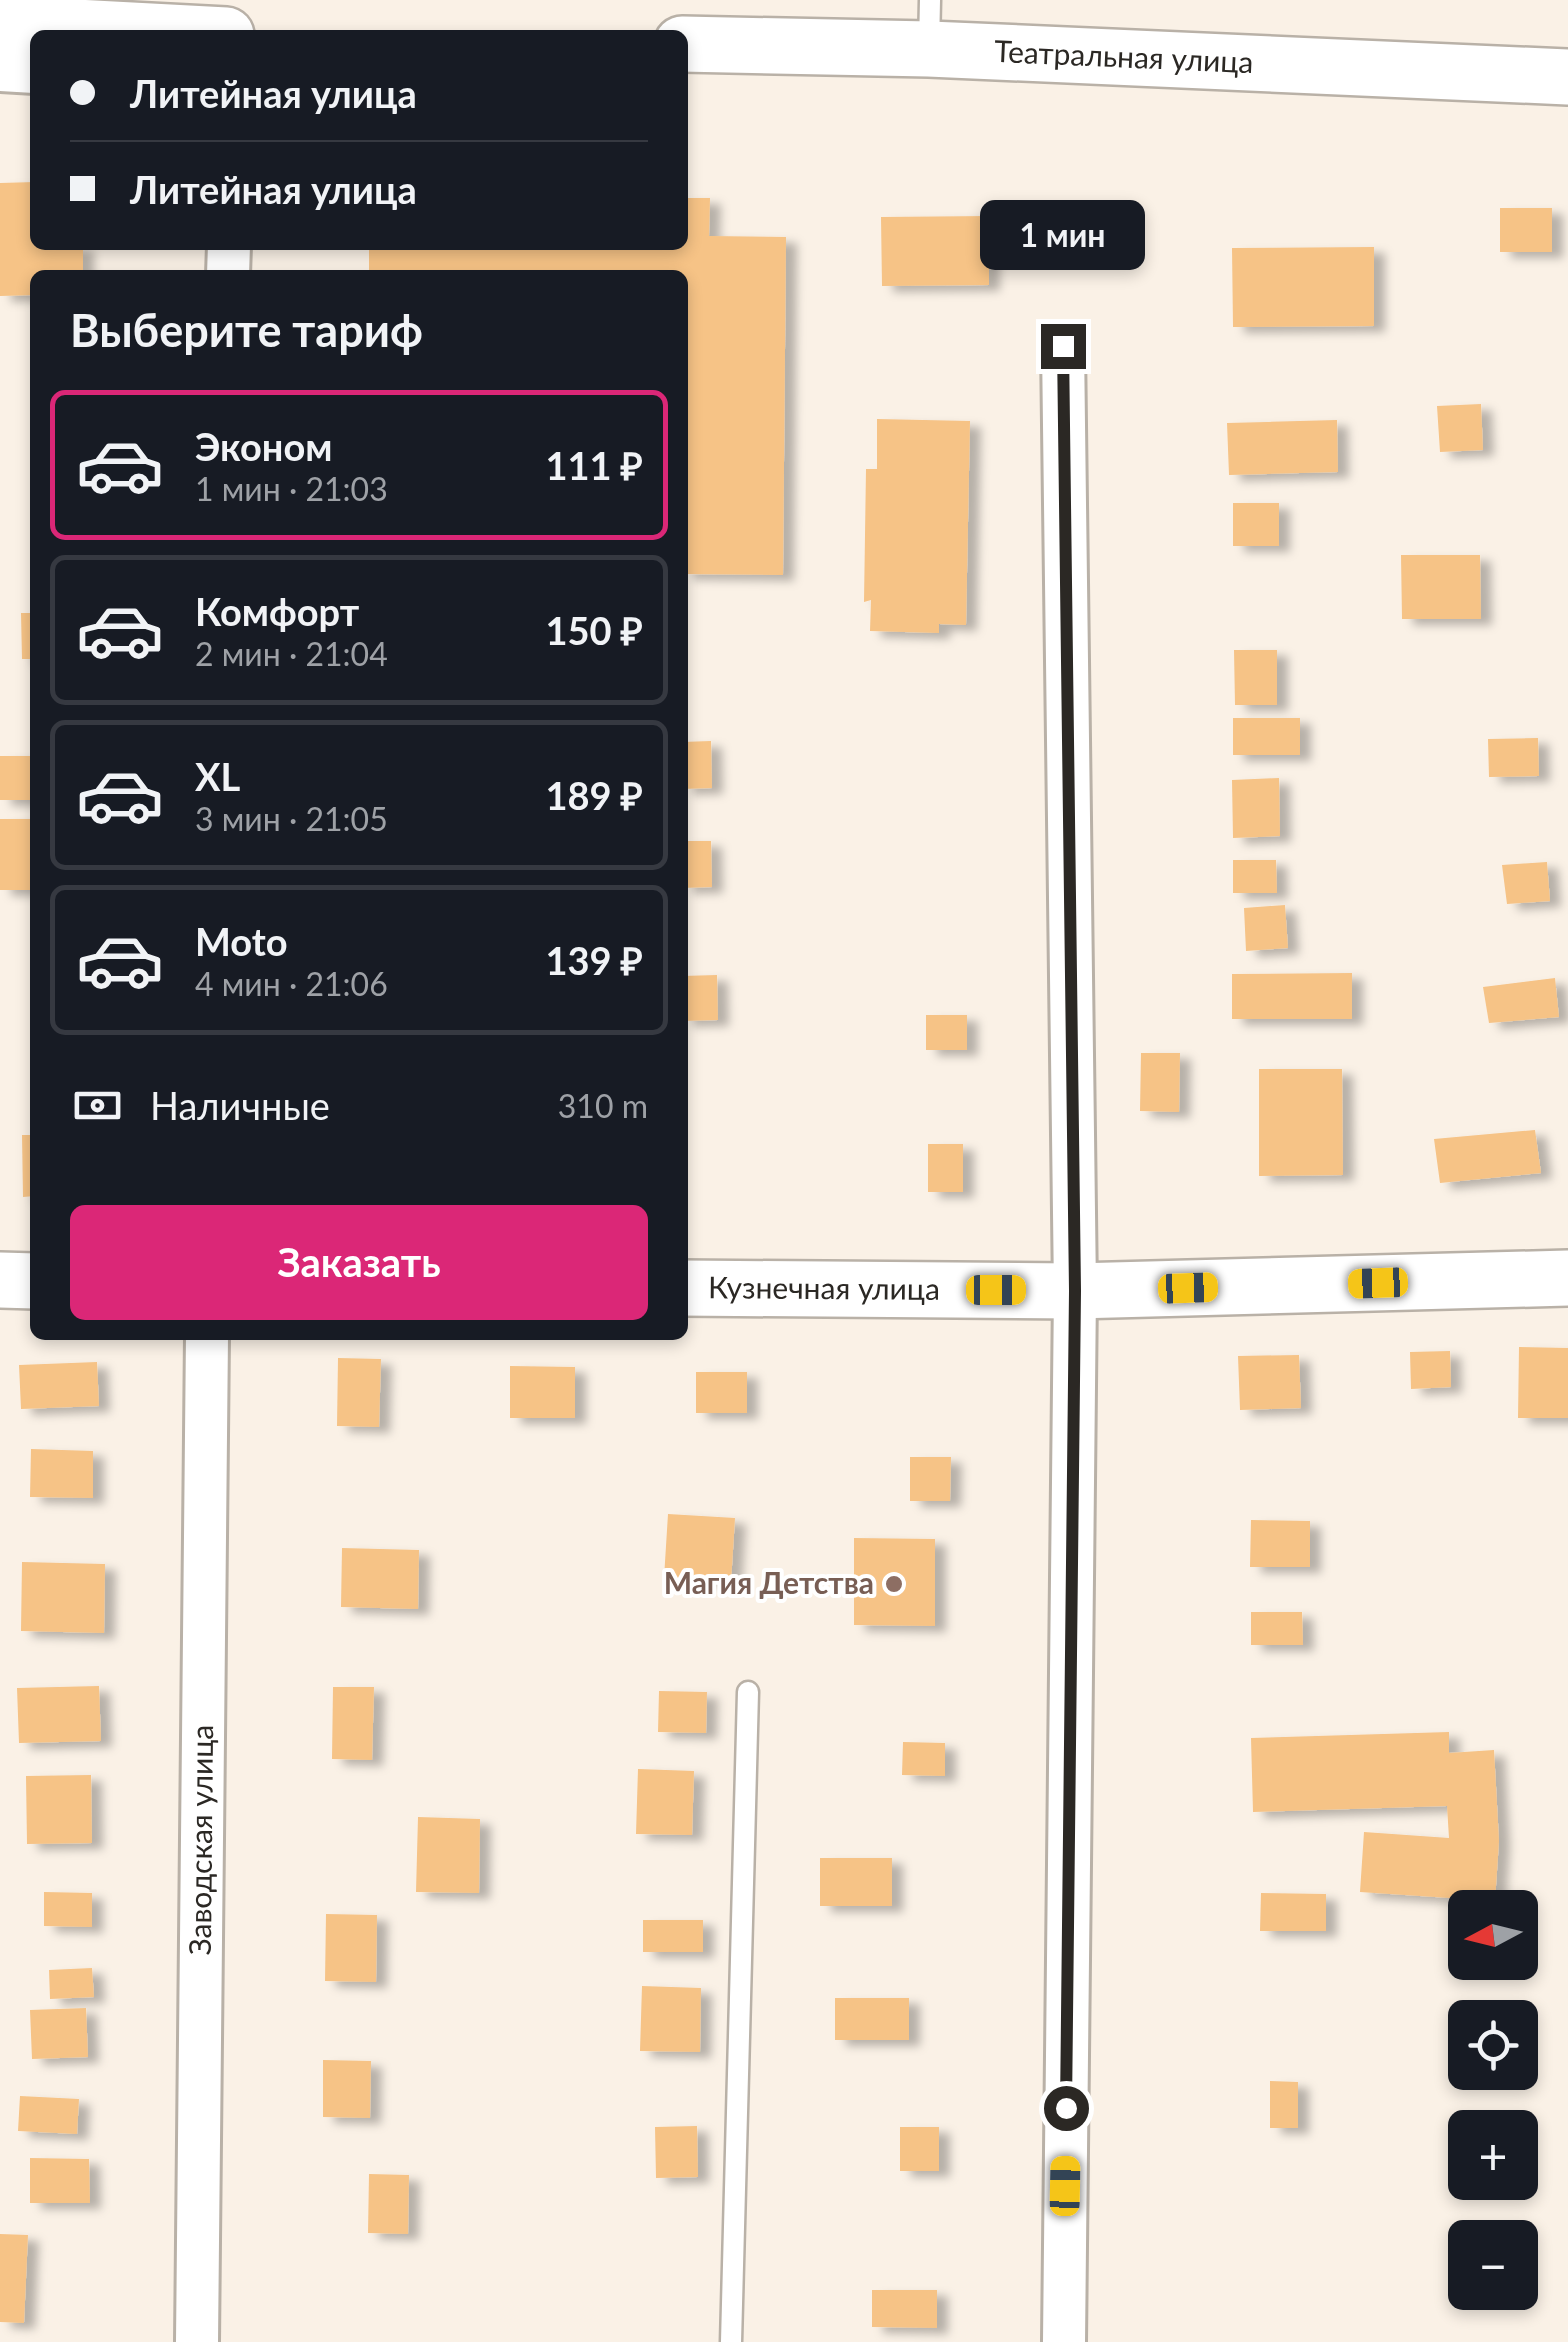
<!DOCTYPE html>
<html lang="ru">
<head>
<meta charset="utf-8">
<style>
	body { margin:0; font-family:Lato,sans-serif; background:#20242c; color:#f1f3f6; height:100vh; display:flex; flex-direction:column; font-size:38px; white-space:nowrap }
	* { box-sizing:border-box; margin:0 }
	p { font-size:32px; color:#9ea1a6 }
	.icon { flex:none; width:55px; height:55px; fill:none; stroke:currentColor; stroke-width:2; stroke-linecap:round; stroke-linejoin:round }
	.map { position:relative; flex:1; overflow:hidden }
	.drawer { position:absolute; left:30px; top:270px; width:658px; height:1070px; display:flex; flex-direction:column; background:#171b24; border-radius:15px; box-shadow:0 5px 15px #0003 }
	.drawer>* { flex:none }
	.top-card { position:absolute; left:30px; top:30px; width:658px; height:220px; border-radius:15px; box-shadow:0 5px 15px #0003; display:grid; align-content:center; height:220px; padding:0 40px; background:#171b24 }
	.needle { width:65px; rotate:263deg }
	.fabs { position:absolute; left:1448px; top:1890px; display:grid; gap:20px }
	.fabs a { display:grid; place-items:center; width:90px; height:90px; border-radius:15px; background:#171b24; box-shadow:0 5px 15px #0003; font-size:50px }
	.end { position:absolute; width:45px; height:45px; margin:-22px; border:12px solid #2b2824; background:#fff; box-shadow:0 0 0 5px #fff }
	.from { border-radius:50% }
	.bubble { position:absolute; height:70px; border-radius:15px; background:#171b24; box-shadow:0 5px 15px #0003; font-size:32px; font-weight:700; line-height:70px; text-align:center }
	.car { position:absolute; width:30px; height:60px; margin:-30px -15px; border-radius:12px; box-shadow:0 0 8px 2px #0007; background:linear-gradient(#f5c518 24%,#345 0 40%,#f5c518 0 76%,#345 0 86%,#f5c518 0) }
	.top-card b { display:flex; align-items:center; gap:35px; height:95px; font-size:38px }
	.top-card b+b { border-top:2px solid #363941 }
	.top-card i { width:25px; height:25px; background:#f1f3f6 }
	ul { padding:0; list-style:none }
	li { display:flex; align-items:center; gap:30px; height:150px; margin:0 20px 15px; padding:0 20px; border:5px solid #363941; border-radius:15px }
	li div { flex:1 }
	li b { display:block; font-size:38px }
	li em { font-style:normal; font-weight:700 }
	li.current { border-color:#db2777 }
	li>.icon { width:90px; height:90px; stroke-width:1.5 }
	h2 { padding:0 40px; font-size:45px; line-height:120px }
	.pay { display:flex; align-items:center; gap:25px; height:110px; padding:0 40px; font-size:38px }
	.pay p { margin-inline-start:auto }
	.action { display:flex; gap:20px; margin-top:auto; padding:20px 40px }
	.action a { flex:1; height:115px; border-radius:15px; background:#db2777; color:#fff; font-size:40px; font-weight:700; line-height:115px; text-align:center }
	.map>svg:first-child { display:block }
</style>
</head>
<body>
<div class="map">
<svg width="1568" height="2342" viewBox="0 0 1568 2342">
	<defs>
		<filter id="shadow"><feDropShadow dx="11" dy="6" stdDeviation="5" flood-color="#0004"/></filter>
	</defs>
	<rect width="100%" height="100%" fill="#faf1e6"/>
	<path fill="#f6c386" filter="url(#shadow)" d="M35,182V245H83V275H35V295L0,296V183Z
		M682,198H710L709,236L786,237L783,575L682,574V275H369V245H682Z
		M1500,208H1552V252H1500Z
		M989,216V285L882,286L881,217Z
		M1374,247V326L1233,327L1232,248Z
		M31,392H35V437H31Z
		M1481,404L1483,450L1440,452L1437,406Z
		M877,419L970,421L966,625L939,624V633L870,631L871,600L864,602L866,469H877Z
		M1337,420L1338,472L1229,475L1227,423Z
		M1233,503H1279V546H1233Z
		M1401,555H1480L1481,619H1402Z
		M21,613H35V659H22Z
		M1234,650H1277V705H1235Z
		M1233,718H1300V755H1233Z
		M1538,738L1539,776L1489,777L1488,739Z
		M711,741L712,788L682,789V742Z
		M0,756H35V800H0Z
		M1279,778L1280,836L1233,838L1232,780Z
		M0,819H35V890H0Z
		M682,841H711L712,887L682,888Z
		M1233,860H1276L1277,893H1233Z
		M1547,862L1550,901L1507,904L1502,865Z
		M1285,905L1288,948L1246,951L1244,908Z
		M1352,973V1019H1232V974Z
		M717,975L718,1020L682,1021V976Z
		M1555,978L1559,1017L1489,1023L1483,987Z
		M926,1015H967V1050H926Z
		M1141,1053H1180L1179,1112L1140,1111Z
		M1259,1069H1342L1343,1175L1259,1176Z
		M1535,1130L1541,1173L1440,1183L1434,1139Z
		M22,1135H35V1196L23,1197Z
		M928,1144H963V1192H928Z
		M1519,1347L1568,1348V1418H1518Z
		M1450,1351L1451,1387L1411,1389L1410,1352Z
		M1299,1355L1301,1408L1240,1410L1238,1356Z
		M338,1358L381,1359L379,1427L337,1426Z
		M97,1362L99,1406L21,1409L19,1365Z
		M510,1366L575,1367V1418H510Z
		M696,1372H747V1413H696Z
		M31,1449L93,1451V1498L30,1497Z
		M910,1457H951L950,1501H910Z
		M668,1514L735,1518L731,1582L664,1578Z
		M1251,1520L1310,1521V1567H1250Z
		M854,1538L935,1539V1626L854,1625Z
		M342,1548L419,1550L418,1609L341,1607Z
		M22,1562L105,1564L104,1633L21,1631Z
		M1251,1612H1302L1303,1645H1251Z
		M99,1686L101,1741L19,1743L17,1688Z
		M333,1687H374L372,1760L332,1759Z
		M659,1691L707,1692L706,1733L658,1732Z
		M1449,1732V1753L1494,1750L1499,1841L1495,1901L1360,1892L1364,1832L1449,1838L1447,1806L1253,1812L1251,1738Z
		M903,1742L945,1743V1776L902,1775Z
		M638,1769L694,1771L692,1835L636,1834Z
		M91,1775L92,1843L27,1844L26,1776Z
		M418,1817L480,1819L479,1893L416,1892Z
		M820,1858H892V1906H820Z
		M44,1892L92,1893V1927L44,1926Z
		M1261,1893L1326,1894V1931H1260Z
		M326,1914L377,1915L376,1982L325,1981Z
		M643,1920H703V1952H643Z
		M92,1968L94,1997L50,1999L49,1970Z
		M642,1986L701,1988L700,2052L640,2051Z
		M835,1998H909V2040H835Z
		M86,2008L88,2057L32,2059L30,2010Z
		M323,2060L371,2061L370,2118L323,2117Z
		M1270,2081L1298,2082V2128H1270Z
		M20,2096L79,2099L77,2134L18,2131Z
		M697,2126L698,2177L656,2178L655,2127Z
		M900,2127H939V2171H900Z
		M30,2158L89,2159L90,2203H30Z
		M369,2174L409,2175L408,2234L368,2233Z
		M0,2234L28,2235L24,2323L0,2322Z
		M872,2290H937V2328L872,2327Z"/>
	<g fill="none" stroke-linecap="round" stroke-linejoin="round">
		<defs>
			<path id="lane" d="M929,47L930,0
				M731,2342L748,1692"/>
			<g id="street">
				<path d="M0,70L35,72"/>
				<path d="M228,275L229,245"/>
				<path d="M1063,346L1075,1291L1064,2342"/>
				<path id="s1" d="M197,2342L207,1335"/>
			</g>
			<g id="secondary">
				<path d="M0,1280L35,1281"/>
				<path id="s2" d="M682,1288L1075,1291L1568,1278"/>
			</g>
			<g id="primary">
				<path d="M0,23L226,35"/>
				<path id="s3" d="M682,44L929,49L1568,77"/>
			</g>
		</defs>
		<use href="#lane" stroke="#b9b1a7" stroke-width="25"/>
		<use href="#street" stroke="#b9b1a7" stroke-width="48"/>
		<use href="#secondary" stroke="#b9b1a7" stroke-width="60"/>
		<use href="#primary" stroke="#b9b1a7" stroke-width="60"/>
		<use href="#lane" stroke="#fff" stroke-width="20"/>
		<use href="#street" stroke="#fff" stroke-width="42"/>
		<use href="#secondary" stroke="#fff" stroke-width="55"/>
		<use href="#primary" stroke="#fff" stroke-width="55"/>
	</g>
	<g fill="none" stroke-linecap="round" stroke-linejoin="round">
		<path stroke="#2b2824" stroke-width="12" d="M1063,346L1075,1291L1066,2108"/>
	</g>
	<circle fill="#8d6e63" stroke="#fff" stroke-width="4" cx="894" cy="1584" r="10"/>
	<g text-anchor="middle" stroke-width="8" stroke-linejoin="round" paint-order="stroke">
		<g font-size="30" fill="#2b2824" stroke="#fff">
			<text dy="10" stroke="none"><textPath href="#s3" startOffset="442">Театральная улица</textPath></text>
			<text dy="10" stroke="none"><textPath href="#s2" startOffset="142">Кузнечная улица</textPath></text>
			<text dy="10" stroke="none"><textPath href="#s1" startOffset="502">Заводская улица</textPath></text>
		</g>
		<g font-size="30" font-weight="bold" fill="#785e54" stroke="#fff" text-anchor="end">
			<text x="874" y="1594">Магия Детства</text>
		</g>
	</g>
</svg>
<div class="fabs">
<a><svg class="needle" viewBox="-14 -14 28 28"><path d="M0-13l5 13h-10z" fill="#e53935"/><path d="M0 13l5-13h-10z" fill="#9ea1a6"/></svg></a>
<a><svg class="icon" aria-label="locate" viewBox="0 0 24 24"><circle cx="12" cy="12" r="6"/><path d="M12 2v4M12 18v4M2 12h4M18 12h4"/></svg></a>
<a>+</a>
<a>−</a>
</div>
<i class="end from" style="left:1066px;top:2108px"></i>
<i class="end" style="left:1063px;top:346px"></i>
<div class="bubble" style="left:980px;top:200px;width:165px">1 мин</div>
<i class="car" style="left:1378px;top:1283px;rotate:268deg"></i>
<i class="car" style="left:1188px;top:1288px;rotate:88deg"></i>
<i class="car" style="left:996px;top:1290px;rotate:90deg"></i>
<i class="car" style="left:1065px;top:2186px;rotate:1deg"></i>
<div class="top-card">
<b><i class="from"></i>Литейная улица</b>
<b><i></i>Литейная улица</b>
</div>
<section class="drawer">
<h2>Выберите тариф</h2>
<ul>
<li class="current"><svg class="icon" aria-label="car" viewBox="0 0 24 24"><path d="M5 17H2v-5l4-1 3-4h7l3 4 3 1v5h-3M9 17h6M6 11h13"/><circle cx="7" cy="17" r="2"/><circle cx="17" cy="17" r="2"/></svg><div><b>Эконом</b><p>1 мин · 21:03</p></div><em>111 ₽</em></li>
<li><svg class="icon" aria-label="car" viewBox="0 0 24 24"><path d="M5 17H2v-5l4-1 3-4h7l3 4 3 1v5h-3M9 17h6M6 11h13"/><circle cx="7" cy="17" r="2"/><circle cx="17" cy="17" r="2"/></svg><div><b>Комфорт</b><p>2 мин · 21:04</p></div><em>150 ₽</em></li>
<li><svg class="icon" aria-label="car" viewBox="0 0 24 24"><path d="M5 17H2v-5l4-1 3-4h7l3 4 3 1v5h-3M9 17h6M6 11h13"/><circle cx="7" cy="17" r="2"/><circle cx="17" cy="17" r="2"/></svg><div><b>XL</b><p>3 мин · 21:05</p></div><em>189 ₽</em></li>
<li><svg class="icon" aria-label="car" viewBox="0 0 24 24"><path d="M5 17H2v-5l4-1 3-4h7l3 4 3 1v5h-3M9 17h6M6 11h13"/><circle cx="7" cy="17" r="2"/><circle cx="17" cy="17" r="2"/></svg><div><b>Moto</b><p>4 мин · 21:06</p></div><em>139 ₽</em></li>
</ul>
<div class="pay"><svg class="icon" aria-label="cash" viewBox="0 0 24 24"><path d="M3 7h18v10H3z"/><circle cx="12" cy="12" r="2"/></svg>Наличные<p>310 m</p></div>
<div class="action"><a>Заказать</a></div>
</section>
</div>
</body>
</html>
